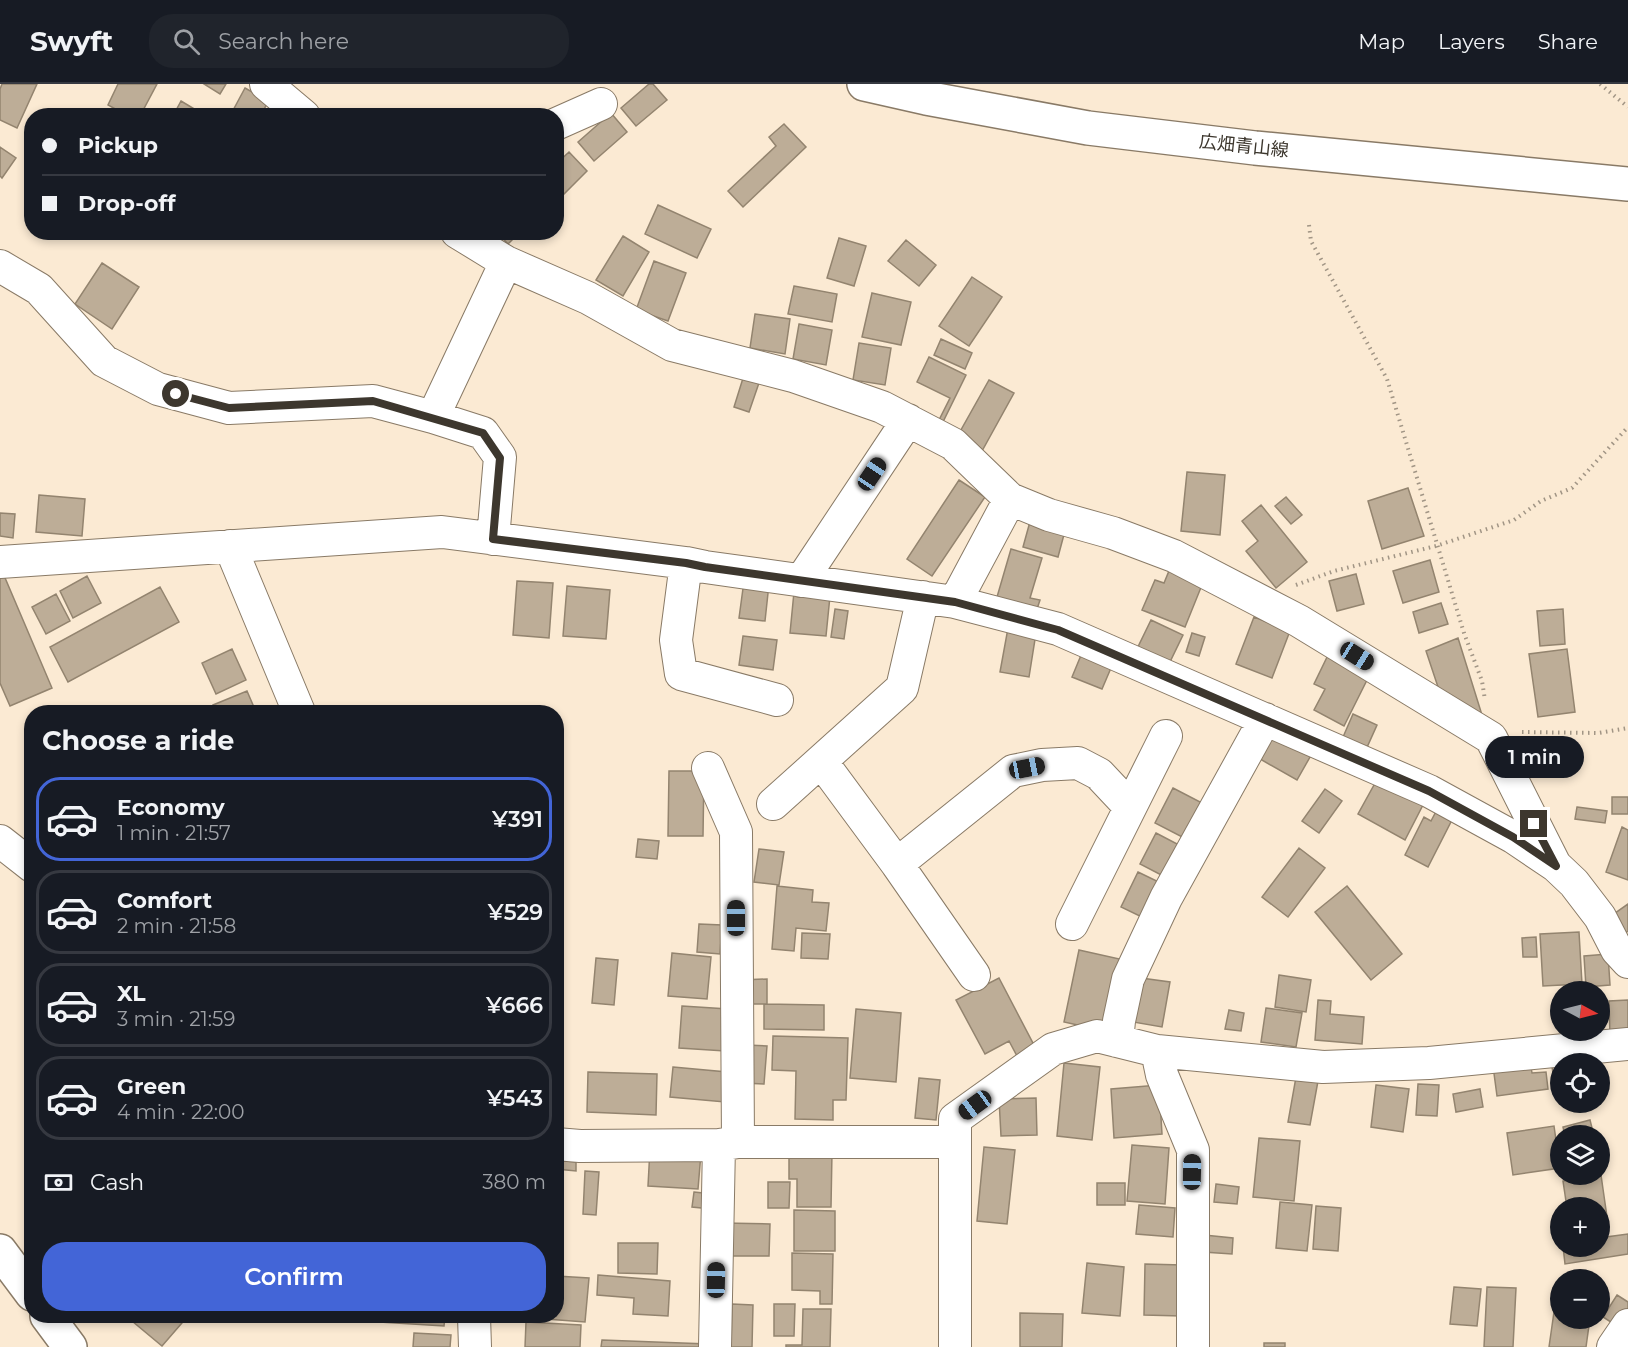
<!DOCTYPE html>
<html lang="en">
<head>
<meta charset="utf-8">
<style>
	body { margin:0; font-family:Montserrat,"Noto Sans JP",sans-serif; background:#20242c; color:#f1f3f6; height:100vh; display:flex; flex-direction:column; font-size:22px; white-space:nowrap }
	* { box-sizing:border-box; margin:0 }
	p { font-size:20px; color:#9ea1a6 }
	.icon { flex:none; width:33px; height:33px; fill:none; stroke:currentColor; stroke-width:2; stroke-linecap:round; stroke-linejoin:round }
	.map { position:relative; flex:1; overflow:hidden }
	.details { position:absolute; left:24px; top:621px; width:540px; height:618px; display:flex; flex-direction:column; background:#171b24; border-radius:24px; box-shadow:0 3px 9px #0003 }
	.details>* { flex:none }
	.hud { position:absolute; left:24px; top:24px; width:540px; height:132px; border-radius:24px; box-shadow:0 3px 9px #0003; display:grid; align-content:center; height:132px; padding:0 18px; background:#171b24 }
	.needle { width:39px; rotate:97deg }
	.fabs { position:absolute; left:1550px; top:897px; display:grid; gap:12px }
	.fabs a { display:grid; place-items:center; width:60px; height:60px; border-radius:50%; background:#171b24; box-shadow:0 3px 9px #0003; font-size:30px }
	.end { position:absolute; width:27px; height:27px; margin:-14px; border:8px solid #3d372e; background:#fff; box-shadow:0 0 0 3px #fff }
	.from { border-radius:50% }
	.bubble { position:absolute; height:42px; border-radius:21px; background:#171b24; box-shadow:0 3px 9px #0003; font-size:20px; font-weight:600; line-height:42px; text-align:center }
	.car { position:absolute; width:18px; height:36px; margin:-18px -9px; border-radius:8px; box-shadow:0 0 4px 2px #0007; background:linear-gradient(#222 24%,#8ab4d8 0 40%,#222 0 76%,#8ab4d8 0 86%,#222 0) }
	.hud b { display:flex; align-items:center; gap:21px; height:57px; font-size:22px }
	.hud b+b { border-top:2px solid #363941 }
	.hud i { width:15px; height:15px; background:#f1f3f6 }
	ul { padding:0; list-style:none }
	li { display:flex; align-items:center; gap:18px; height:84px; margin:0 12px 9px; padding:0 6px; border:3px solid #363941; border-radius:24px }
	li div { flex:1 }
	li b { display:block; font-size:22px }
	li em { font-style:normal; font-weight:600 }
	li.current { border-color:#4365d7 }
	li>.icon { width:54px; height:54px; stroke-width:1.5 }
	h2 { padding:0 18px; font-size:27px; line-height:72px }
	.pay { display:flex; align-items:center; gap:15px; height:66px; padding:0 18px; font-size:22px }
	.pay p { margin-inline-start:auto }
	.primary-button { display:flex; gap:12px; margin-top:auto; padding:12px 18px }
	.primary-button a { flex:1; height:69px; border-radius:24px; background:#4365d7; color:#fff; font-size:24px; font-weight:600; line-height:69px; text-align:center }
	header { display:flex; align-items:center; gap:36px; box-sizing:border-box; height:84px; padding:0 30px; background:#171b24; border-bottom:2px solid #363941 }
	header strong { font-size:28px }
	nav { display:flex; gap:33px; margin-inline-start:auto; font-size:21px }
	.search { width:420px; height:54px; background:#20242c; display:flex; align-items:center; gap:15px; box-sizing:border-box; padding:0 21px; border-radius:24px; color:#9ea1a6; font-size:22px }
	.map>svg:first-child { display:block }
</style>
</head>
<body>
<header>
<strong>Swyft</strong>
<div class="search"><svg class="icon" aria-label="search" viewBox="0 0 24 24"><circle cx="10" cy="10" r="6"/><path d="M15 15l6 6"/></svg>Search here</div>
<nav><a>Map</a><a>Layers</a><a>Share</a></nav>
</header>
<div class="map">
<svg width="1628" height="1263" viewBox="0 0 1628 1263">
	<rect width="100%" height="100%" fill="#fbead3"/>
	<path fill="#bdad97" stroke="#93846f" stroke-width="1.5" d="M2,0H37L17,44L0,36V5Z
		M118,0H157L140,32H128L108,21Z
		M204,0H226L220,10Z
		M649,0H653L667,16L636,42L621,24Z
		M245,4L268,17L261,32H230Z
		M181,17L206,32H173Z
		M611,29L627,48L594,77L578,58Z
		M784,40L806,63L743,123L728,107L776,62L769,53Z
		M0,63L16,74L2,94L0,92Z
		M569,68L587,87L559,115L556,113V80Z
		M658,121L711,145L697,174L645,150Z
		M497,148H520L508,160Z
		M623,152L649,168L623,212L596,196Z
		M839,154L866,162L854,202L827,194Z
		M906,156L936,181L919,202L888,177Z
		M654,177L686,189L668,237L636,226Z
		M102,179L139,203L112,245L75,220Z
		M972,193L1002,213L969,262L939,242Z
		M794,202L837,210L832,238L788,230Z
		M872,209L911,218L901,261L862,253Z
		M755,230L790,235L785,270L750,264Z
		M799,240L832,246L826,281L793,275Z
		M941,255L972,269L965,285L934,271Z
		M859,259L891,264L885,301L853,296Z
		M929,273L966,291L940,344L936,342L950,314L917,298Z
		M744,291L760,296L749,328L734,323Z
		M989,296L1014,309L982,367L957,353Z
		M1187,388L1225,391L1220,451L1181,447Z
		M959,396L985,413L932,492L907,475Z
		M1408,404L1424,452L1382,465L1368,417Z
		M39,411L85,415L82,452L36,448Z
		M1286,413L1302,431L1291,440L1275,422Z
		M1261,421L1307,478L1276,504L1246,467L1258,457L1242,437Z
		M0,429L15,430L13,454L0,452Z
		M1031,434L1066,443L1058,473L1023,463Z
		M1011,465L1042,474L1030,514L1040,516L1037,525L997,513Z
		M1430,476L1439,508L1403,519L1393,487Z
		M0,482L52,604L10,622L0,599Z
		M1171,482L1204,496L1185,543L1142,526L1155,496L1164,499Z
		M1356,490L1364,520L1337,527L1329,497Z
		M87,492L101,519L73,534L60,507Z
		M517,497L553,499L549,554L513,551Z
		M744,497L769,500L765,537L739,534Z
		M567,502L610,506L606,555L563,552Z
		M160,503L179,538L68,598L50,563Z
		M794,508L830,512L826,552L790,549Z
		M56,510L70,537L46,550L32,523Z
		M1441,519L1448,540L1419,549L1413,528Z
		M835,525L848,527L844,555L831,553Z
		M1563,525L1565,560L1540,562L1537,527Z
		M1254,533L1290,547L1272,594L1236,580Z
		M1151,536L1183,551L1167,584L1135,569Z
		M1008,544L1036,549L1029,593L1000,588Z
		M1192,549L1205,553L1199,572L1186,568Z
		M743,552L777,556L773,586L739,581Z
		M1458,554L1482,631L1440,609L1426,567Z
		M1084,564L1114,577L1102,605L1072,593Z
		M232,565L246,596L216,610L202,579Z
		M1567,565L1575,628L1538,633L1529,570Z
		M1330,567L1371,588L1344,642L1314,626L1325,605L1314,600Z
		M247,607L256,628H216L213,621Z
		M1353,630L1377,641L1364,670L1340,660Z
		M1277,645L1314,666L1297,696L1260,675Z
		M669,687H704L703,752H668Z
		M1379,692L1425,717L1405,756L1358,730Z
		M1173,704L1206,721L1188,756L1155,739Z
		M1325,705L1342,717L1319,749L1302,737Z
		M1612,713H1628V730H1612Z
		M1441,718L1457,726L1428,783L1405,771L1424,733L1431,737Z
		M1577,723L1607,727L1605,739L1575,735Z
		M1622,743L1628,746V796L1606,788Z
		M1156,749L1183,763L1167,794L1140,780Z
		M638,755L659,757L657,775L636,773Z
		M1299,764L1325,784L1288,833L1262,813Z
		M759,765L784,768L779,801L754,798Z
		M1138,788L1165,801L1148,836L1121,823Z
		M777,802L813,806L812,818L829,819L826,847L796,844L794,867L772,865Z
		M1347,802L1402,870L1371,896L1315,828Z
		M1628,820V847L1624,850L1611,832Z
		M699,840L722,841L720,870L697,868Z
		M1579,848L1582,900L1543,902L1540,850Z
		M802,849L830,850L828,875L801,874Z
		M1536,853L1537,873H1523L1522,854Z
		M1079,866L1124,876L1109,948L1064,938Z
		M672,869L711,873L707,915L668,912Z
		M1608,870L1610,901L1586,903L1584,872Z
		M596,874L618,876L614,921L592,919Z
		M1279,891L1311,896L1306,928L1275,923Z
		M999,894L1035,963L1017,972L1009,957L985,970L956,916Z
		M1141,894L1170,898L1162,943L1133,938Z
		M767,895V920H739L740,896Z
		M1318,916L1331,917L1330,930L1364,933L1362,960L1315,956Z
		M1628,916V952L1610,953L1609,917Z
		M764,920L824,921V946L764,945Z
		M682,922L728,925L725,967L679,964Z
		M1266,924L1302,929L1296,963L1261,958Z
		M856,925L901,929L896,998L850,994Z
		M1229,926L1244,929L1241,947L1225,945Z
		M773,952L848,954L846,1016H833V1036L795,1035L796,987L772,986Z
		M746,961L767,962L764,1000L743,999Z
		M1593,969L1594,980H1560V1005L1556,1006L1551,977Z
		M1530,977L1532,989L1546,988L1548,1005L1497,1012L1493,982Z
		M1064,979L1100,983L1092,1056L1057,1052Z
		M673,983L727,988L725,1018L670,1013Z
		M588,988L657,990L656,1031L587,1028Z
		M1296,993L1318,997L1310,1041L1288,1038Z
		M919,994L940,996L936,1036L915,1034Z
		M1418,1000L1439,1001L1437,1032L1416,1031Z
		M1159,1001L1162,1050L1114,1054L1111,1005Z
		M1376,1001L1409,1005L1403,1048L1371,1043Z
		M1480,1005L1483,1023L1456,1028L1453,1010Z
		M1036,1014L1037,1051L1001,1052L999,1015Z
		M556,1017H561L560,1053H556Z
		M1590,1036L1594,1052H1565L1563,1043Z
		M1554,1042L1560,1084L1513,1091L1507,1049Z
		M1259,1054L1300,1057L1294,1117L1253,1113Z
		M1132,1061L1169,1064L1165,1120L1127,1117Z
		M984,1063L1015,1066L1007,1140L977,1137Z
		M650,1065L701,1069L698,1105L648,1102Z
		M789,1067L832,1068L831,1123H797V1095H789Z
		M556,1076L576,1078V1087L556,1085Z
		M585,1087L599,1088L596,1131L583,1130Z
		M1601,1091L1609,1147L1599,1149V1124H1567L1563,1097Z
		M768,1098H790L789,1124H768Z
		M1097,1099H1125V1121H1097Z
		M1216,1100L1239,1103L1237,1120L1214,1118Z
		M694,1108L712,1110L711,1125L692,1123Z
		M1280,1118L1312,1121L1307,1167L1276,1164Z
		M1139,1121L1175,1124L1173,1153L1136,1150Z
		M1316,1122L1341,1124L1338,1167L1313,1165Z
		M794,1126L835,1127V1167H794Z
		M723,1139L770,1140L769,1172H723Z
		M1628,1150V1170L1565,1180L1563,1162H1599V1154Z
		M1204,1151L1233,1154L1232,1170L1203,1168Z
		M618,1159H658L657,1190L618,1189Z
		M792,1169L833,1170L832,1220H820V1207L792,1206Z
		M1087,1179L1124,1183L1120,1232L1082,1229Z
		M1145,1180L1182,1181L1181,1232L1144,1231Z
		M598,1191L670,1197L668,1232L633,1230L634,1214L597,1211Z
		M556,1192L589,1194L585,1238L546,1235V1232H556Z
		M1558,1200L1560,1234H1590L1586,1263H1549Z
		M1454,1203L1481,1205L1477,1242L1450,1240Z
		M1487,1203L1516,1204L1513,1263H1484Z
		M1617,1211L1628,1218V1232L1620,1244L1603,1233Z
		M732,1220L753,1221L752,1263H731Z
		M774,1220H795L794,1252H774Z
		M803,1225H831L830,1263H786V1261H802Z
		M1020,1229L1063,1230L1062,1263H1020Z
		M126,1232H188L162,1262Z
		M381,1232H445L444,1242L380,1238Z
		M526,1238L581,1241L580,1263H525Z
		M414,1249L451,1251L450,1263H413Z
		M602,1256L708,1260L707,1263H601Z
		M1264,1259H1285V1263H1264Z"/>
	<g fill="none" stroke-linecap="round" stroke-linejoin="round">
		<defs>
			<path id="street" d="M266,0L304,32
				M556,40L601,20
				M457,148L506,178L588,214L672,261L793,292L882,323L953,360L1010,415L1049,431L1113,449L1174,472L1299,537L1491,654L1554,779
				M0,182L39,205L104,277L158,305L229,324L373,317L433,333L506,178
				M433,333L483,349L500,373L493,455
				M230,462L299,628
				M0,478L442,448L686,479L705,483L955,518L1058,545L1429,707L1513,753L1556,782L1574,799L1600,833L1617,866L1628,878
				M686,479L676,556L681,590L777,616
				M801,497L908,336
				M955,518L1010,415
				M821,677L897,780L974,891
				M708,684L736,748L738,1058
				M773,720L902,604L923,513
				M0,757L32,782
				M897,780L1013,687L1042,681L1078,679L1099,690L1130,723
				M1072,840L1166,652
				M1117,957L1119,937L1128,895L1166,814L1265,635
				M1157,967L1162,991L1193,1066V1263
				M556,1060L580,1062L719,1061L738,1058H955
				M474,1232L475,1263
				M715,1263L719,1061
				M955,1263V1035L1053,965L1097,952L1157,967L1323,983L1429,979L1628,960
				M1613,1263L1628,1241"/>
			<path id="secondary" d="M864,0L926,14L1088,44L1255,64L1628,100
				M0,1167L32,1210
				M47,1232L70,1263"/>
		</defs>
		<use href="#street" stroke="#897a66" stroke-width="34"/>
		<use href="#secondary" stroke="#897a66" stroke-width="36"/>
		<path stroke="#a19585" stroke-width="4" stroke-dasharray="1.5 4.5" stroke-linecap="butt" d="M1600,0L1628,23
			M1309,141L1311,157L1387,295L1464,549L1482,597L1485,616
			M1296,501L1334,487L1436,462L1514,436L1541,417L1572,404L1628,343
			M1522,648L1598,649L1628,644"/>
		<use href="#street" stroke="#fff" stroke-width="32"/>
		<use href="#secondary" stroke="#fff" stroke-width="33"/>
	</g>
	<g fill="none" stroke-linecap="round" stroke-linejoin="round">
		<path stroke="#3d372e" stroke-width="8" d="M176,310L229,324L373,317L483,349L500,374L493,455L686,479L705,483L955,518L1058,546L1429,707L1513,753L1556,782L1534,740"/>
	</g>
	<g text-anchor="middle" stroke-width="4.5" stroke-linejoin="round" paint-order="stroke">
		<g font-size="18" fill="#3d372e" stroke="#fff">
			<text transform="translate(1244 62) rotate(6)" y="6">広畑青山線</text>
		</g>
	</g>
</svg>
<div class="fabs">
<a><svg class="needle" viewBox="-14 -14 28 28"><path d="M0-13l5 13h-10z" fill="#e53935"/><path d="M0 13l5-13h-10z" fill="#9ea1a6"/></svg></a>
<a><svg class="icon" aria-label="locate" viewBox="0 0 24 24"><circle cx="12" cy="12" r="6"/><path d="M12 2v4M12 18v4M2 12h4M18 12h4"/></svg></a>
<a><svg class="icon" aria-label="layers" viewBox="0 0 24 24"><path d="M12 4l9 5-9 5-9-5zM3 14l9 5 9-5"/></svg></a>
<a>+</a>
<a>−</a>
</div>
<i class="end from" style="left:176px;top:310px"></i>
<i class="end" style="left:1534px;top:740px"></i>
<div class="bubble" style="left:1485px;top:652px;width:99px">1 min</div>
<i class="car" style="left:872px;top:390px;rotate:34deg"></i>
<i class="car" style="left:1357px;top:572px;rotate:122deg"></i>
<i class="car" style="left:1027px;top:684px;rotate:79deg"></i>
<i class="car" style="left:736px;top:834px;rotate:0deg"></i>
<i class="car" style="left:975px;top:1021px;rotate:234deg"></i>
<i class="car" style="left:1192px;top:1088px;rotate:1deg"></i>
<i class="car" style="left:716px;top:1196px;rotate:1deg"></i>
<div class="hud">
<b><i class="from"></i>Pickup</b>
<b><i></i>Drop-off</b>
</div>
<section class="details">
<h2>Choose a ride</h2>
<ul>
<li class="current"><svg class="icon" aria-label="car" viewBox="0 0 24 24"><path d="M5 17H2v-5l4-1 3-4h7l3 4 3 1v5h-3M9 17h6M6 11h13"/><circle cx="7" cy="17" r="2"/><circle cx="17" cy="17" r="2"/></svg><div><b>Economy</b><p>1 min · 21:57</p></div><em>¥391</em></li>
<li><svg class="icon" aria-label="car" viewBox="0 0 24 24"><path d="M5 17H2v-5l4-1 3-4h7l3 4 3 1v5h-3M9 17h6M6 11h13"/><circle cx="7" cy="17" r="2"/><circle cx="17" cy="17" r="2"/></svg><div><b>Comfort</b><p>2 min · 21:58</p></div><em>¥529</em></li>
<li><svg class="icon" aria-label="car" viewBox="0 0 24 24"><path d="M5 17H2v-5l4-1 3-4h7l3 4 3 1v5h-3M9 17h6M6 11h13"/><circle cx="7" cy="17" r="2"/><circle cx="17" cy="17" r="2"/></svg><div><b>XL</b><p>3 min · 21:59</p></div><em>¥666</em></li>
<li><svg class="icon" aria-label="car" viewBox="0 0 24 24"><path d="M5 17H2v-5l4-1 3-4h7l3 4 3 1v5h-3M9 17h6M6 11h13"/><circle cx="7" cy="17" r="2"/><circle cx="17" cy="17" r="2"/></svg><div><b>Green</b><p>4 min · 22:00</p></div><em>¥543</em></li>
</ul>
<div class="pay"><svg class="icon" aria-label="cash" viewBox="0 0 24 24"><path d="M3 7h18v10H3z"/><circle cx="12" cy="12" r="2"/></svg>Cash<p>380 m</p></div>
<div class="primary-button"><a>Confirm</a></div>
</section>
</div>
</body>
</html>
